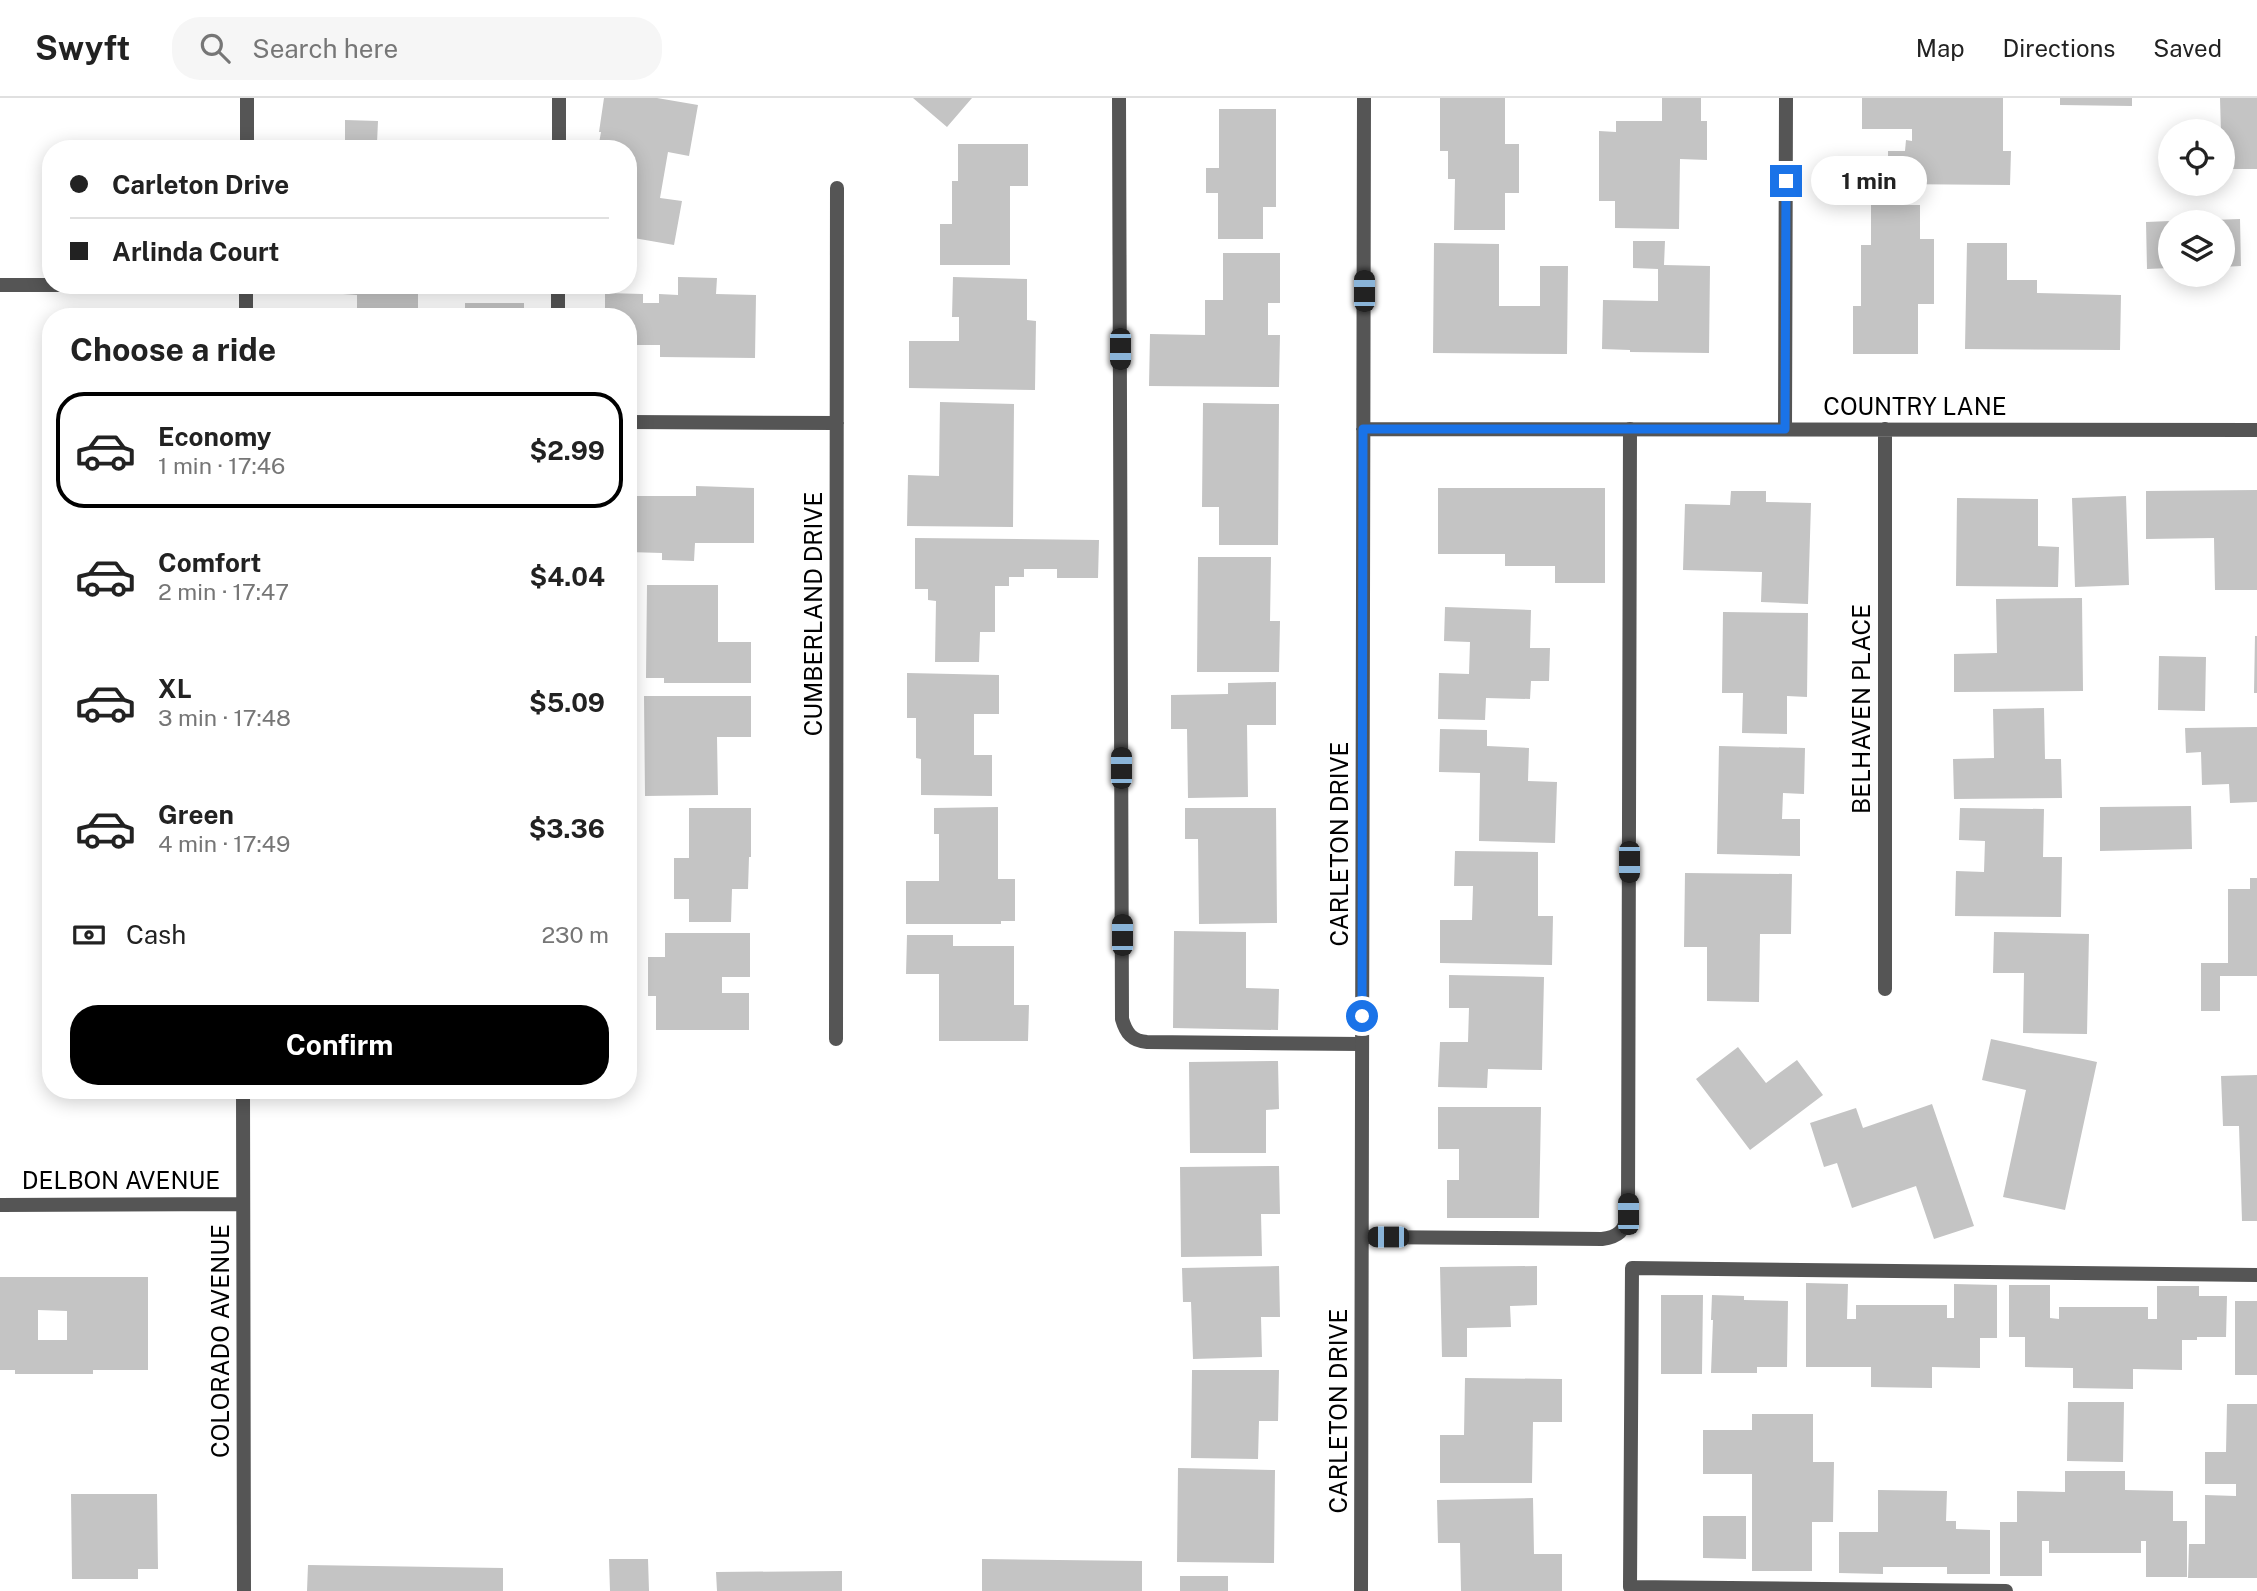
<!DOCTYPE html>
<html lang="en">
<head>
<meta charset="utf-8">
<style>
	body { margin:0; font-family:"Public Sans",sans-serif; background:#f6f6f6; color:#222; height:100vh; display:flex; flex-direction:column; font-size:26px; white-space:nowrap }
	* { box-sizing:border-box; margin:0 }
	p { font-size:23px; color:#767676 }
	.icon { flex:none; width:38px; height:38px; fill:none; stroke:currentColor; stroke-width:2; stroke-linecap:round; stroke-linejoin:round }
	.map { position:relative; flex:1; overflow:hidden }
	.side { position:absolute; left:42px; top:210px; width:595px; height:791px; display:flex; flex-direction:column; background:#fff; border-radius:28px; box-shadow:0 4px 18px #0003 }
	.side>* { flex:none }
	.guide { position:absolute; left:42px; top:42px; width:595px; height:154px; border-radius:28px; box-shadow:0 4px 18px #0003; display:grid; align-content:center; height:154px; padding:0 28px; background:#fff }
	.tools { position:absolute; left:2158px; top:21px; display:grid; gap:14px }
	.tools a { display:grid; place-items:center; width:77px; height:77px; border-radius:50%; background:#fff; box-shadow:0 4px 18px #0003; font-size:35px }
	.end { position:absolute; width:32px; height:32px; margin:-16px; border:9px solid #1a73e8; background:#fff; box-shadow:0 0 0 4px #fff }
	.from { border-radius:50% }
	.bubble { position:absolute; height:49px; border-radius:24px; background:#fff; box-shadow:0 4px 18px #0003; font-size:23px; font-weight:700; line-height:49px; text-align:center }
	.car { position:absolute; width:21px; height:42px; margin:-21px -10px; border-radius:9px; box-shadow:0 0 5px 2px #0007; background:linear-gradient(#222 24%,#8ab4d8 0 40%,#222 0 76%,#8ab4d8 0 86%,#222 0) }
	.guide b { display:flex; align-items:center; gap:24px; height:66px; font-size:26px }
	.guide b+b { border-top:2px solid #e0e0e0 }
	.guide i { width:18px; height:18px; background:#222 }
	ul { padding:0; list-style:none }
	li { display:flex; align-items:center; gap:21px; height:116px; margin:0 14px 10px; padding:0 14px; border:4px solid transparent; border-radius:28px }
	li div { flex:1 }
	li b { display:block; font-size:26px }
	li em { font-style:normal; font-weight:700 }
	li.active { border-color:#000 }
	li>.icon { width:63px; height:63px; stroke-width:1.5 }
	h2 { padding:0 28px; font-size:32px; line-height:84px }
	.pay { display:flex; align-items:center; gap:18px; height:77px; padding:0 28px; font-size:26px }
	.pay p { margin-inline-start:auto }
	.cta { display:flex; gap:14px; margin-top:auto; padding:14px 28px }
	.cta a { flex:1; height:80px; border-radius:28px; background:#000; color:#fff; font-size:28px; font-weight:700; line-height:80px; text-align:center }
	header { display:flex; align-items:center; gap:42px; box-sizing:border-box; height:98px; padding:0 35px; background:#fff; border-bottom:2px solid #e0e0e0 }
	header strong { font-size:33px }
	nav { display:flex; gap:38px; margin-inline-start:auto; font-size:24px }
	.search { width:490px; height:63px; background:#f6f6f6; display:flex; align-items:center; gap:18px; box-sizing:border-box; padding:0 24px; border-radius:28px; color:#767676; font-size:26px }
	.map>svg:first-child { display:block }
</style>
</head>
<body>
<header>
<strong>Swyft</strong>
<div class="search"><svg class="icon" aria-label="search" viewBox="0 0 24 24"><circle cx="10" cy="10" r="6"/><path d="M15 15l6 6"/></svg>Search here</div>
<nav><a>Map</a><a>Directions</a><a>Saved</a></nav>
</header>
<div class="map">
<svg width="2257" height="1493" viewBox="0 0 2257 1493">
	<rect width="100%" height="100%" fill="#fff"/>
	<path fill="#c4c4c4" fill-rule="evenodd" d="M604,0H657L698,7L689,58L668,54L660,100L682,103L674,147L628,139V51H598L601,34H599Z
		M913,0H972L947,29Z
		M1440,0H1505V46H1519V95H1505V132H1454L1455,81H1448V53H1440Z
		M1662,0H1701V23H1707V62L1680,61L1679,131L1615,130V103H1599V33L1616,34V23H1662Z
		M1862,0H2003V53H2011L2010,87L1888,86V53H1905L1906,42L1912,43V31H1862Z
		M2060,0H2132V8L2060,7Z
		M2220,0H2257V71H2222Z
		M1219,11H1276V109H1263V141H1218V95H1206V70H1219Z
		M345,22L378,23L377,45H408V51H345Z
		M958,46H1028V88H1010V167H940V126H952V83H958Z
		M1871,107H1920V141H1934V206H1918V256H1853V208H1861V147H1871Z
		M2240,121L2241,168L2222,169V124H2212V122Z
		M2170,123V170L2147,171L2146,124Z
		M1633,143H1665L1664,167L1710,168L1709,255L1630,254V252L1602,251L1603,202L1658,203V171L1633,170Z
		M1434,145L1499,146V208H1540V168H1568L1567,256L1433,255Z
		M1967,145H2007V182H2037V195L2121,197L2120,252L1965,251Z
		M1223,155H1280V205H1268V237H1280L1279,289L1149,288L1150,236L1205,237V202H1223Z
		M678,179L717,180L716,196L756,197L755,260L660,259V247H628V219H605V195L643,196V205H659V196L678,197Z
		M953,179L1027,181V222L1036,223L1035,292L909,290V243H959V219H952Z
		M343,187H418V219H357V197L343,196Z
		M465,205H524V219H465Z
		M940,304L1014,306L1013,429L907,428L908,377L939,378Z
		M1203,305L1279,306L1278,447H1219V409H1202Z
		M696,388L754,390V445H695L694,463L662,462V455L628,454V398H696Z
		M1438,390H1605V485H1555V468H1505V456H1438Z
		M2257,392V492H2215L2214,440L2146,441V393Z
		M1731,393H1766V404L1811,405L1808,506L1761,504L1762,474L1683,472L1685,406L1730,407Z
		M2126,398L2129,487L2075,489L2072,400Z
		M1957,400L2038,401V448L2059,449L2058,489L1956,488Z
		M915,440L1099,442L1098,480H1057V471H1024V479H1009V488H995V534H980L979,564H935L936,503L928,502V491H915Z
		M1198,459H1271L1270,523H1280L1279,574H1197Z
		M647,487H718V544H751V585H664V580H646Z
		M2082,500L2083,593L1954,594V556L1997,555L1996,501Z
		M1445,509L1531,512L1530,550H1550L1549,583H1531L1530,601L1486,600L1485,622L1438,621L1439,575L1469,576L1470,544L1444,543Z
		M1723,514L1808,515L1807,599L1787,598V636L1742,635L1743,595H1722Z
		M2255,538H2257V595H2254Z
		M2159,558L2206,559L2205,613L2158,612Z
		M907,575L999,577V616H974V657H992V698L921,697V661L916,660V620H907Z
		M1276,584V627H1247L1248,699L1188,700L1187,631H1171V597L1228,596V585Z
		M644,598H751V639H717L718,697L645,698Z
		M2044,610L2045,661H2061L2062,700L1954,701L1953,661L1994,660L1993,611Z
		M2257,629V704L2230,705L2229,686L2202,687L2201,654L2186,655L2185,630Z
		M1440,631L1487,632V648L1529,650L1528,683L1557,684L1555,745L1479,743L1480,675L1439,674Z
		M1719,648L1805,650L1804,696L1783,695L1782,721H1800V758L1717,756Z
		M2191,708L2192,751L2100,753V709Z
		M998,709V781H1015V823H1001V826H906V783H939V736H934V710Z
		M689,710H751V759H749L748,791H732L731,824H689V801H674V760H689Z
		M1185,710H1276L1277,825L1199,826L1198,741H1185Z
		M1960,710L2044,711L2043,759H2062L2061,819L1955,818L1956,773L1984,774L1985,743L1959,742Z
		M1455,753L1538,754V818H1553L1552,867L1440,865V822H1472L1473,788H1454Z
		M1685,775L1792,776L1791,836H1760L1759,904L1707,903V849H1684Z
		M2250,780H2257V878H2220V913H2201V865H2228V791H2250Z
		M1174,833L1246,834V890L1279,891L1278,932L1173,930Z
		M1994,834L2089,836L2087,936L2023,935L2024,875H1993Z
		M665,835H750V879H722V895H749V932H656V898H648V859H665Z
		M907,837H953V848H1014V907H1029L1028,943H939V876H906Z
		M1449,877L1544,879L1542,972L1488,971L1487,990L1438,989L1440,944H1468L1469,910H1449Z
		M1991,941L2097,964L2065,1112L2003,1099L2026,992L1982,982Z
		M1738,949L1766,985L1797,962L1823,997L1750,1052L1696,981Z
		M1278,963L1279,1011L1266,1012V1055H1190L1189,964Z
		M2257,977V1123H2242L2239,1028H2223L2221,978Z
		M1932,1006L1974,1128L1934,1141L1916,1088L1852,1110L1837,1065L1824,1069L1810,1025L1856,1010L1863,1030Z
		M1438,1009H1541L1539,1120H1447V1082H1459V1051H1438Z
		M1279,1068L1280,1116H1261L1262,1158L1181,1159L1180,1069Z
		M1279,1168L1280,1219H1261L1262,1259L1193,1261L1191,1204H1183L1182,1170Z
		M1537,1168V1207L1510,1208L1511,1229L1467,1230V1259H1442L1440,1169Z
		M0,1179H148V1272H93V1276H15V1272H0ZM38,1212L67,1213V1242H38Z
		M1806,1185L1848,1186L1847,1221H1856V1207H1947V1220H1954V1186L1997,1187V1240H1980V1270L1932,1269V1290L1871,1289V1269H1806Z
		M2009,1187H2050V1220L2059,1221V1209H2148V1221H2157V1188H2199V1198H2227L2226,1239H2197V1242H2182V1272L2133,1271V1291L2073,1290V1270L2025,1269V1239H2009Z
		M1661,1197H1703L1702,1276H1661Z
		M1712,1197L1744,1198V1202L1788,1203L1787,1269H1757V1275H1711L1713,1222H1711Z
		M2235,1203H2257V1277H2235Z
		M1192,1272H1279L1278,1323H1259L1258,1361L1191,1360Z
		M1465,1280L1562,1281V1324H1533L1532,1385H1440V1337H1464Z
		M2068,1304H2124L2123,1364L2067,1363Z
		M2227,1306H2257V1480H2188L2189,1446H2205V1397L2236,1398V1386H2205V1354H2226Z
		M1752,1316H1813V1364H1834L1833,1424H1812V1473H1752V1376H1703V1332H1752Z
		M1178,1370L1275,1372L1274,1465L1177,1464Z
		M2065,1373H2125V1392L2173,1393V1423H2187V1479H2146V1443H2141V1455H2049V1443H2042V1478H2000V1424H2017V1393L2065,1394Z
		M1878,1392L1947,1393L1946,1423H1956V1431L1990,1432V1476H1947V1469H1883V1476L1839,1475V1434H1878Z
		M71,1396H157L158,1471H138V1481H72Z
		M1533,1400L1534,1456H1562V1493H1461L1460,1445H1438L1437,1402Z
		M1703,1418H1746V1461L1703,1460Z
		M609,1461H648L649,1493H610Z
		M982,1461L1142,1463V1493H982Z
		M308,1467L503,1470V1493H307Z
		M842,1473V1493H717L716,1474Z
		M1180,1478H1228V1493H1180Z"/>
	<g fill="none" stroke-linecap="round" stroke-linejoin="round">
		<path stroke="#555" stroke-width="14" d="M1119,0L1122,921C1126,935 1132,943 1147,944L1362,946
			M559,51V0
			M0,187H133
			M558,219V187
			M1362,1139L1602,1141C1618,1139 1625,1133 1628,1116L1630,331"/>
		<path stroke="#555" stroke-width="14" d="M247,51V0
			M246,219V187
			M628,324L837,325
			M1363,331L2257,332
			M1785,331L1786,0
			M1885,331V891
			M836,941L837,90
			M243,992L244,1493
			M0,1107L242,1106
			M1361,1493L1364,0
			M2006,1493L1630,1489L1632,1170L2257,1177"/>
	</g>
	<g fill="none" stroke-linecap="round" stroke-linejoin="round">
		<path stroke="#1a73e8" stroke-width="9" d="M1362,918L1363,331H1785L1786,83"/>
	</g>
	<g text-anchor="middle" stroke-width="6" stroke-linejoin="round" paint-order="stroke">
		<g font-size="24" fill="#000" stroke="#fff">
			<text x="1915" y="317">COUNTRY LANE</text>
			<text transform="translate(814 516) rotate(-90)" y="8">CUMBERLAND DRIVE</text>
			<text transform="translate(1862 611) rotate(-90)" y="8">BELHAVEN PLACE</text>
			<text transform="translate(1340 746) rotate(-90)" y="8">CARLETON DRIVE</text>
			<text x="121" y="1091">DELBON AVENUE</text>
			<text transform="translate(221 1243) rotate(-90)" y="8">COLORADO AVENUE</text>
			<text transform="translate(1339 1313) rotate(-90)" y="8">CARLETON DRIVE</text>
		</g>
	</g>
</svg>
<div class="tools">
<a><svg class="icon" aria-label="locate" viewBox="0 0 24 24"><circle cx="12" cy="12" r="6"/><path d="M12 2v4M12 18v4M2 12h4M18 12h4"/></svg></a>
<a><svg class="icon" aria-label="layers" viewBox="0 0 24 24"><path d="M12 4l9 5-9 5-9-5zM3 14l9 5 9-5"/></svg></a>
</div>
<i class="end from" style="left:1362px;top:918px"></i>
<i class="end" style="left:1786px;top:83px"></i>
<div class="bubble" style="left:1811px;top:58px;width:116px">1 min</div>
<i class="car" style="left:1364px;top:193px;rotate:0deg"></i>
<i class="car" style="left:1120px;top:251px;rotate:180deg"></i>
<i class="car" style="left:1121px;top:670px;rotate:0deg"></i>
<i class="car" style="left:1629px;top:764px;rotate:180deg"></i>
<i class="car" style="left:1122px;top:837px;rotate:0deg"></i>
<i class="car" style="left:1628px;top:1116px;rotate:0deg"></i>
<i class="car" style="left:1388px;top:1139px;rotate:270deg"></i>
<div class="guide">
<b><i class="from"></i>Carleton Drive</b>
<b><i></i>Arlinda Court</b>
</div>
<section class="side">
<h2>Choose a ride</h2>
<ul>
<li class="active"><svg class="icon" aria-label="car" viewBox="0 0 24 24"><path d="M5 17H2v-5l4-1 3-4h7l3 4 3 1v5h-3M9 17h6M6 11h13"/><circle cx="7" cy="17" r="2"/><circle cx="17" cy="17" r="2"/></svg><div><b>Economy</b><p>1 min · 17:46</p></div><em>$2.99</em></li>
<li><svg class="icon" aria-label="car" viewBox="0 0 24 24"><path d="M5 17H2v-5l4-1 3-4h7l3 4 3 1v5h-3M9 17h6M6 11h13"/><circle cx="7" cy="17" r="2"/><circle cx="17" cy="17" r="2"/></svg><div><b>Comfort</b><p>2 min · 17:47</p></div><em>$4.04</em></li>
<li><svg class="icon" aria-label="car" viewBox="0 0 24 24"><path d="M5 17H2v-5l4-1 3-4h7l3 4 3 1v5h-3M9 17h6M6 11h13"/><circle cx="7" cy="17" r="2"/><circle cx="17" cy="17" r="2"/></svg><div><b>XL</b><p>3 min · 17:48</p></div><em>$5.09</em></li>
<li><svg class="icon" aria-label="car" viewBox="0 0 24 24"><path d="M5 17H2v-5l4-1 3-4h7l3 4 3 1v5h-3M9 17h6M6 11h13"/><circle cx="7" cy="17" r="2"/><circle cx="17" cy="17" r="2"/></svg><div><b>Green</b><p>4 min · 17:49</p></div><em>$3.36</em></li>
</ul>
<div class="pay"><svg class="icon" aria-label="cash" viewBox="0 0 24 24"><path d="M3 7h18v10H3z"/><circle cx="12" cy="12" r="2"/></svg>Cash<p>230 m</p></div>
<div class="cta"><a>Confirm</a></div>
</section>
</div>
</body>
</html>
